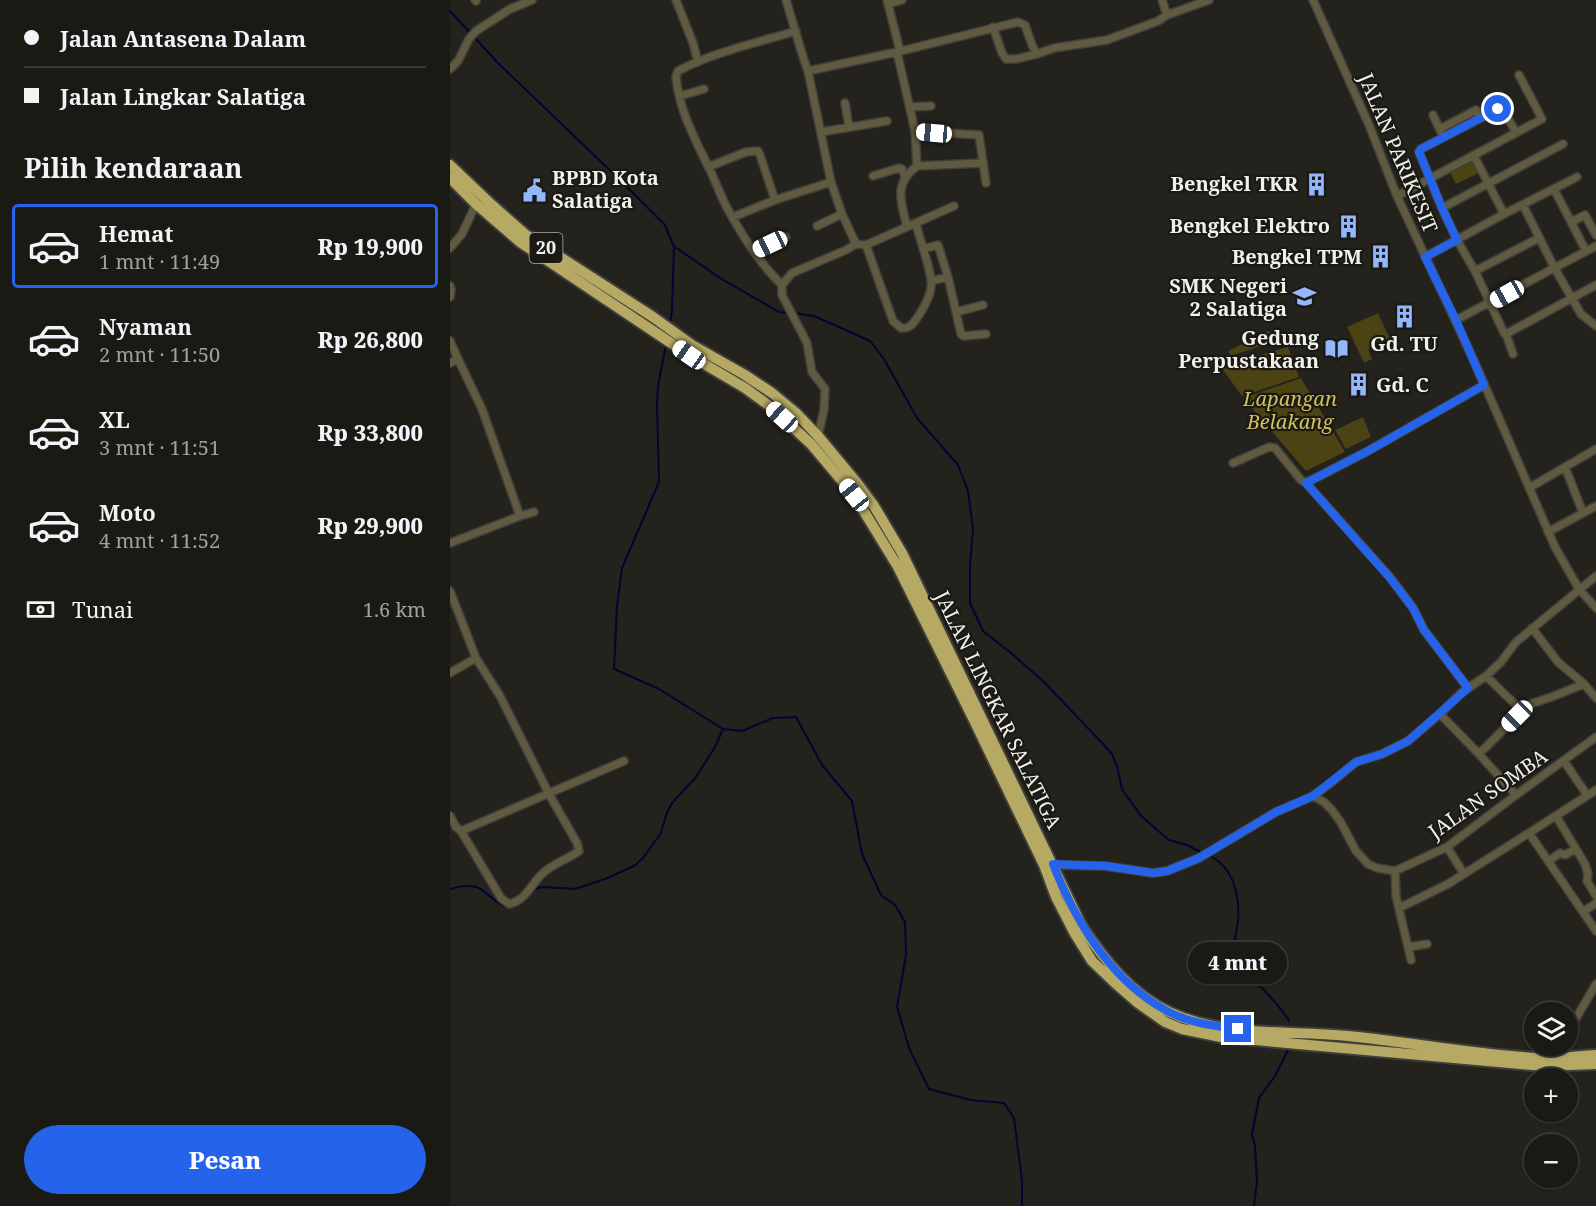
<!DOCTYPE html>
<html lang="id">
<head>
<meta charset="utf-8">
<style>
	body { margin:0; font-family:"Noto Serif",serif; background:#272722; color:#f1f3f6; height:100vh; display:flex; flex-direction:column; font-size:22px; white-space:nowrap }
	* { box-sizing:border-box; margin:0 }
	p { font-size:20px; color:#9fa1a0 }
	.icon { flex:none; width:33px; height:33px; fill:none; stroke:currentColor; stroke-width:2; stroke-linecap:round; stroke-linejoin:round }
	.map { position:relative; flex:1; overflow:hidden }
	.side { display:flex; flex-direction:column; background:#1a1a15; width:450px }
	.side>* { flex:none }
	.guide { display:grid; align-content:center; height:132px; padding:0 24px; background:#1a1a15 }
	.tools { position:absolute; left:1074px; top:1002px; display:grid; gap:12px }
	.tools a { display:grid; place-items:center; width:54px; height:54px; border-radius:50%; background:#1a1a15; box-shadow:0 2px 4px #0004,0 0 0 2px #383834; font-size:30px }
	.end { position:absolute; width:27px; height:27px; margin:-14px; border:8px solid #2563eb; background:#fff; box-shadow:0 0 0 3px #fff }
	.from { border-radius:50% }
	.bubble { position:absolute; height:42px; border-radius:21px; background:#1a1a15; box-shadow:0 2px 4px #0004,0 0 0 2px #383834; font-size:20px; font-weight:800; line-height:42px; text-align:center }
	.car { position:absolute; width:18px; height:36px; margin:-18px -9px; border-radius:8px; box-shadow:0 0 4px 2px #0007; background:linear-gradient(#fff 24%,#345 0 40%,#fff 0 76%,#345 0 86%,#fff 0) }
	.guide b { display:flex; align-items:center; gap:21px; height:57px; font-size:22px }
	.guide b+b { border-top:2px solid #383834 }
	.guide i { width:15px; height:15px; background:#f1f3f6 }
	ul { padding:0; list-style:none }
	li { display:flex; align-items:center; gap:18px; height:84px; margin:0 12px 9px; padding:0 12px; border:3px solid transparent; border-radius:6px }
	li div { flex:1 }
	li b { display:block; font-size:22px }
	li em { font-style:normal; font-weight:800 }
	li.selected { border-color:#2563eb }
	li>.icon { width:54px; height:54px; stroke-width:1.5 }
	h2 { padding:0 24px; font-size:27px; line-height:72px }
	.pay { display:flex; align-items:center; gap:15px; height:66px; padding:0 24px; font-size:22px }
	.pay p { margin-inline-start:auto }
	.action { display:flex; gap:12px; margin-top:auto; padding:12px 24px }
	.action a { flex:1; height:69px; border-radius:36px; background:#2563eb; color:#fff; font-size:24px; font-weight:800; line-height:69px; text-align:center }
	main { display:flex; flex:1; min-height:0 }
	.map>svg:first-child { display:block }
</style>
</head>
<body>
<main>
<section class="side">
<div class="guide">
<b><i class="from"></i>Jalan Antasena Dalam</b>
<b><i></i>Jalan Lingkar Salatiga</b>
</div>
<h2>Pilih kendaraan</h2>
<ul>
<li class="selected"><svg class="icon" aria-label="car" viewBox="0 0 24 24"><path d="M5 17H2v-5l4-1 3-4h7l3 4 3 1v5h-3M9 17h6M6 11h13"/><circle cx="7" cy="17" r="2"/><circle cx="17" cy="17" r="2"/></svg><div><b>Hemat</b><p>1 mnt · 11:49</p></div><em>Rp 19,900</em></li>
<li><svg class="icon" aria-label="car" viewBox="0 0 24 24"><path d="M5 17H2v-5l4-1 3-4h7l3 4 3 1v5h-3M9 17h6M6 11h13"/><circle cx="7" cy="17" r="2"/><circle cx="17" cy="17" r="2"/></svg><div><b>Nyaman</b><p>2 mnt · 11:50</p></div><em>Rp 26,800</em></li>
<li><svg class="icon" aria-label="car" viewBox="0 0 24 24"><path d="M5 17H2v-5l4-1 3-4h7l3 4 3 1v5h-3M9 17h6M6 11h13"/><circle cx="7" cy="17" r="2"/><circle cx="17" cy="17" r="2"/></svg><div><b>XL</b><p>3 mnt · 11:51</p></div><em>Rp 33,800</em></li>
<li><svg class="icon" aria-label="car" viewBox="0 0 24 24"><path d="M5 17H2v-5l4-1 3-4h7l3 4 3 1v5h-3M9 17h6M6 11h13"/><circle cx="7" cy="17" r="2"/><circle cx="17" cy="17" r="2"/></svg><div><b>Moto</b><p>4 mnt · 11:52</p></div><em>Rp 29,900</em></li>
</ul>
<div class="pay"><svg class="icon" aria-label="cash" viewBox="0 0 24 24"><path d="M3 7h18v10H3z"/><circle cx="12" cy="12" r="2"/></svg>Tunai<p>1.6 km</p></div>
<div class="action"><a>Pesan</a></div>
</section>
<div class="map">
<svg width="1146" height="1206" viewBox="0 0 1146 1206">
	<rect width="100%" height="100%" fill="#23221c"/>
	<path fill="#4b4313" d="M1022,159L1029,173L1006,184L999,171Z
		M928,313L940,339L918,349L922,359L914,363L897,327Z
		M819,331L825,341L781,356L778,351Z
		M838,347L849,377L792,396L770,366Z
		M851,378L895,452L856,471L793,398Z
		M913,417L921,437L896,449L885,430Z"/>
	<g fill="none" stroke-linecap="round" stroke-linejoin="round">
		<path stroke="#000532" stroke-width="2" d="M0,11L48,63L169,179L215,225L224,247L222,310L220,324
			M225,247L270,278L329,312L339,313
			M344,313L364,316L407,335L420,341L434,359L467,418L508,465L518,491L523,529L520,565V603L533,631L561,653L593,681L654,745L662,754L667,766L672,789L691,816L719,840L737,845L752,853
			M216,344L208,386L207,405L209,482L172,568L167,606L164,669L209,689L273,729L292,731L323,718L346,717L372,765L402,801L412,854L431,895L445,905L455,922L456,955L447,1007L459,1048L479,1089L521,1100L554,1103L564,1118L572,1181V1206
			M757,855C761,857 766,859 769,862C785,874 790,902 788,921C786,938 781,945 789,961C794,971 803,979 810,986C821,997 831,1008 839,1021
			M0,889C37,878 33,899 59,908L66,905
			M80,893L88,888L94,887L125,889L155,879L184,866L193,858L211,833L216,815L222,803L246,777L265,747L273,729
			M804,1206L807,1182L805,1146L802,1134L809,1098L825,1076L838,1050"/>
		<defs>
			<path id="minor" d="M25,0L26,1
				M226,0L243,43L248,62
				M336,0L354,60L358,71L381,182L392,214L406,244L396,250L342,273L332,285V295L357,343L362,372L375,389L374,410L368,436
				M437,0L450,51
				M712,0L717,15
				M863,0L919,125L947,196L1025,363L1105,547L1129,589L1146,608
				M438,4L452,0
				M543,27L552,53L556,59H566L587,54
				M447,52L465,131L467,166
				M0,69L8,61L19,39L26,31L60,9L82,0
				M358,71L447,52L568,22L575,25L582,45L587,54L604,48L657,40L708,21L717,15L759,0
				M230,96L254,89
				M395,103L399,127
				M460,107L481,106
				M983,115L991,132
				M990,129L1026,110L1030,118
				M465,131L529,135L536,183
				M371,132L437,121
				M1024,156L1054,214
				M258,167L296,152L308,151L310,155L325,200
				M423,176L449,168L452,169L455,177
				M1104,189L1136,251
				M947,196L1092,119L1069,75
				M1073,205L1104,267L1131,314L1146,326
				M992,208L1113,144
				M283,217L325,200L381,182
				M1121,222L1135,215L1146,235
				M367,226L392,214
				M457,227C451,202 443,184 467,166L533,163
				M406,244L416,245L504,206
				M416,245L443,321L451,328C461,329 464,322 469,315C475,306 483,291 481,279C479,264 470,240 466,224
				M0,248L12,234L26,204
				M473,249L488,245L498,277L481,281
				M305,251L336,237
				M975,257L1054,214L1127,177
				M1025,271L1089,238
				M498,277L511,334L514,336L536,334
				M332,285C311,265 290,232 276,206C270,194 265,180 259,168C245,139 229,110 226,77L228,71C261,53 309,42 346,31
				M0,286L1,290L0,297
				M506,312L533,305
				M1006,320L1146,246
				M1056,334L1146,285
				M0,341L8,359
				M1063,354L1056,334L1054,333L1025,271L1007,240L992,208L969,152L971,149L1048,109L1054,112L1066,132
				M0,363L8,359L32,409L70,516
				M783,463L819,447L825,448L851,480L856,483
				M1115,467L1133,513L1146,506
				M1079,488L1146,449
				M1098,532L1133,513
				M0,543L70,516L84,512
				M0,591L26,658L50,696L99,794L127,843L129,851C117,860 101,864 91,875C81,885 75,901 59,904L51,898L11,831
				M0,673L26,658
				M1134,684L1146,698
				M1018,688L974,630L963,608L940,577L856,483L918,451L1034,385
				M1069,708L1104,696L1134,684L1108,662L1082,628
				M990,714L1028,753L1033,750L1067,716L1069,708L1036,676
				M1028,753L1066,795
				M1114,761L1137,795
				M863,796L882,782L906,762L932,754L958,741L990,714L1011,693L1036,676L1051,662L1066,642L1146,576
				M0,816L6,827L11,831L174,761
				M1106,816L1135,864L1138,874L1137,881L1146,896
				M1079,833L1133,912L1146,903
				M997,847L1014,874
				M1099,861L1110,853L1115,855L1126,849
				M599,865L655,866L703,873L717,871L749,858L826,812L863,796L874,802L881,809L890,821L906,851L918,864L927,868L945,871L997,847L1066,795L1146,737
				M945,871L946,896L961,960
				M949,908L998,884L1079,833L1146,790
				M1133,912L1146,931
				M959,947L977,944
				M1118,1032L1146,984
				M1102,1058L1110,1046"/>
			<path id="highway" d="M0,165L42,205L76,235L203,317L242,345L295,375L322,393L346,413L368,436L407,483L424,506L452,553L632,927C655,961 681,994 719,1012C774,1038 839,1030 898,1036C961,1042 1024,1055 1087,1058C1106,1059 1127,1056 1146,1055
				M0,178L26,204L70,242L239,355L295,388L321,407L361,444L404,495L448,567L522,716L594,865L606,897L624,932L642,961L665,983L688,1003L715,1022L732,1029L771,1037L1093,1066L1146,1064"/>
		</defs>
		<use href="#minor" stroke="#403f39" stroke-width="10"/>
		<use href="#highway" stroke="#403f39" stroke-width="14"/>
		<use href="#minor" stroke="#5f5a40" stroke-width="7"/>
		<use href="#highway" stroke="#b5a964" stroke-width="10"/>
	</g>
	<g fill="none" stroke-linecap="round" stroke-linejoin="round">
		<path stroke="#2563eb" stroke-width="8" d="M788,1029C764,1026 739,1023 717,1011C660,980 626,923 603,864L656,866L703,873L717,871L749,858L826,812L863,796L906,762L932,754L958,741L1018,688L974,630L963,608L940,578L856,483L918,451L1034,385L1006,320L975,257L1007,240L992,208L969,152L971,149L1048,109"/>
	</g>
	<defs>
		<symbol id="building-bare" viewBox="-9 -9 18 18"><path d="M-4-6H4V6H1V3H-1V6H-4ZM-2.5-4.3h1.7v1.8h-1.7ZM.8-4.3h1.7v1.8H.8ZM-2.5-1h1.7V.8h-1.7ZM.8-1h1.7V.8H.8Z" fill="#93b7fd" stroke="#1a1913" stroke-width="2.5" paint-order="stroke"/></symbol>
		<symbol id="civic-bare" viewBox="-9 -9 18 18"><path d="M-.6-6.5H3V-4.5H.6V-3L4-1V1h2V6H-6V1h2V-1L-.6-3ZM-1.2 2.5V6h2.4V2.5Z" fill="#93b7fd" stroke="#1a1913" stroke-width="2.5" paint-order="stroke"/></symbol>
		<symbol id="school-bare" viewBox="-9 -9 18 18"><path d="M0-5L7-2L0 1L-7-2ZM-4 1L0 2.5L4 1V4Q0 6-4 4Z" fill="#93b7fd" stroke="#1a1913" stroke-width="2.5" paint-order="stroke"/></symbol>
		<symbol id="library-bare" viewBox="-9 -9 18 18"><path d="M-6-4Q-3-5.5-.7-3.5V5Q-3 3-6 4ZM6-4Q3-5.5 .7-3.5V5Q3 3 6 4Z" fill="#93b7fd" stroke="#1a1913" stroke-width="2.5" paint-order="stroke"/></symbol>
	</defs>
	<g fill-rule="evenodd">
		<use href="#building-bare" x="850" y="168" width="33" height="33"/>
		<use href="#civic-bare" x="68" y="174" width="33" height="33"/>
		<use href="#building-bare" x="882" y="210" width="33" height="33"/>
		<use href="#building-bare" x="914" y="240" width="33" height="33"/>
		<use href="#school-bare" x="838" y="280" width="33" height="33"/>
		<use href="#building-bare" x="938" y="300" width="33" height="33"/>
		<use href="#library-bare" x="870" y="332" width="33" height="33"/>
		<use href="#building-bare" x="892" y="368" width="33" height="33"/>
	</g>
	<g text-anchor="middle" stroke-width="4.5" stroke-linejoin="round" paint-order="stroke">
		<rect fill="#1a1913" stroke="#b0b0ab" stroke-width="1.5" x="79.5" y="233" width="33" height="30" rx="4.5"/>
		<g font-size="18" font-weight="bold" fill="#f0f0ec">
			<text x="96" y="254">20</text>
		</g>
		<g font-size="20" fill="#f0f0ec" stroke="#1a1913">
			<text transform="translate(948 153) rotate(67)" y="7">JALAN PARIKESIT</text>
			<text transform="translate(548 710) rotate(64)" y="7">JALAN LINGKAR SALATIGA</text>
			<text transform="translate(1038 794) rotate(-35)" y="7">JALAN SOMBA</text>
		</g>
		<g font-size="20" font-weight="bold" fill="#f0f0ec" stroke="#1a1913" text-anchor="end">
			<text x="102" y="185" text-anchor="start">BPBD Kota<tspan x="102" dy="23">Salatiga</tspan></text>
			<text x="848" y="191">Bengkel TKR</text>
			<text x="880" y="233">Bengkel Elektro</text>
			<text x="912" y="264">Bengkel TPM</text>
			<text x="837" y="293">SMK Negeri<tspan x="837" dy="23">2 Salatiga</tspan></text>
			<text x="869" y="345">Gedung<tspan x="869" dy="23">Perpustakaan</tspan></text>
			<text x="954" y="351" text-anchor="middle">Gd. TU</text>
			<text x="926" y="392" text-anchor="start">Gd. C</text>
		</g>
		<g font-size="20" font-style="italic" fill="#d1c05e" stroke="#1a1913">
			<text x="840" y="406">Lapangan<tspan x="840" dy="23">Belakang</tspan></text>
		</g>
	</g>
</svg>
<div class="tools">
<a><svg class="icon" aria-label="layers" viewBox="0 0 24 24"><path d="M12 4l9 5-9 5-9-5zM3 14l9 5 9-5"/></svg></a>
<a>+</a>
<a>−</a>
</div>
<i class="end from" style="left:1048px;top:109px"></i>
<i class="end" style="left:788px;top:1029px"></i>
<div class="bubble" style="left:738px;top:942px;width:99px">4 mnt</div>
<i class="car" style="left:484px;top:133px;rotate:275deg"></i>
<i class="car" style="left:320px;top:244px;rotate:245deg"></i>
<i class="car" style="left:1057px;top:294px;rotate:241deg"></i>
<i class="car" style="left:239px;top:355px;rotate:305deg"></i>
<i class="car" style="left:332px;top:417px;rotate:312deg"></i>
<i class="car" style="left:404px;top:495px;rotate:321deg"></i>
<i class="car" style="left:1067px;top:716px;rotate:225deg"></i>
</div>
</main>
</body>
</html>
